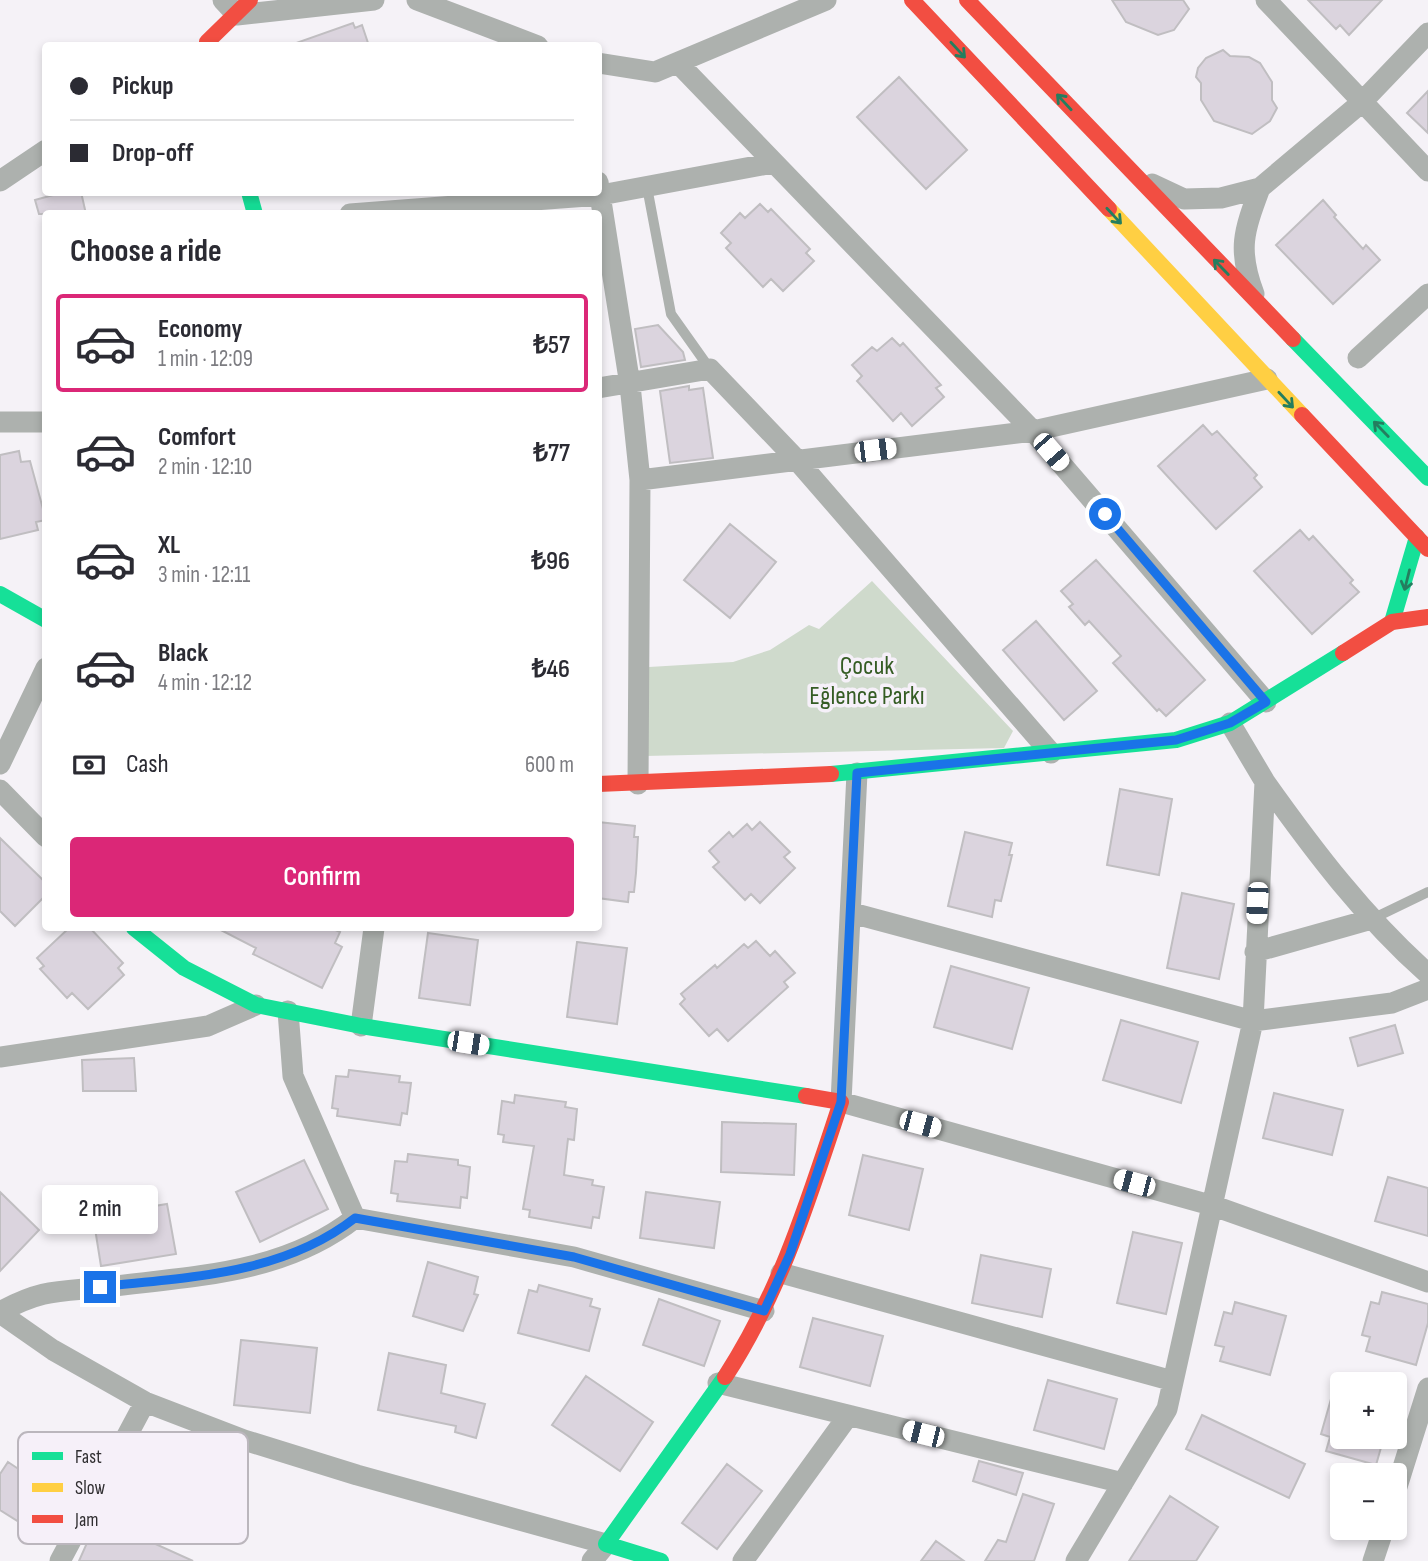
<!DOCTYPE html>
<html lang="en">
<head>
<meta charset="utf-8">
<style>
	body { margin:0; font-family:"Sofia Sans Condensed",sans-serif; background:#f2f2f3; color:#2b2b33; height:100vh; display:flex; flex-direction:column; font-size:26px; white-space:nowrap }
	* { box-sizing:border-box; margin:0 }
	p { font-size:23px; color:#7c7c81 }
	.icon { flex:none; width:38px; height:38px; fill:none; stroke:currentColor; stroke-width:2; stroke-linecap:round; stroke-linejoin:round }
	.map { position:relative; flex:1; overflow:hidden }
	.side { position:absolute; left:42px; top:210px; width:560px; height:721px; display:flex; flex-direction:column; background:#fff; border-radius:7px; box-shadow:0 4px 10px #0003 }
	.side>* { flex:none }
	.guide { position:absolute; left:42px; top:42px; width:560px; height:154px; border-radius:7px; box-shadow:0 4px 10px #0003; display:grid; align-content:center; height:154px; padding:0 28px; background:#fff }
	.tools { position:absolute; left:1330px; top:1372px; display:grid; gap:14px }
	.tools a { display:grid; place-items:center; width:77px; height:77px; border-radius:7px; background:#fff; box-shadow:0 4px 10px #0003; font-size:35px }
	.end { position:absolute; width:32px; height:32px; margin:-16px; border:9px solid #1a73e8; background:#fff; box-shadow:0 0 0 4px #fff }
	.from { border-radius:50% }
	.bubble { position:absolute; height:49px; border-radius:7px; background:#fff; box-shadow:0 4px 10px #0003; font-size:23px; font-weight:600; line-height:49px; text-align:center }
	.car { position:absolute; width:21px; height:42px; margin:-21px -10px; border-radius:9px; box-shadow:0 0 5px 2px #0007; background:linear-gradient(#fff 24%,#345 0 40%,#fff 0 76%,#345 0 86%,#fff 0) }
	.guide b { display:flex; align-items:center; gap:24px; height:66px; font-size:26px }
	.guide b+b { border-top:2px solid #e1e1e2 }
	.guide i { width:18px; height:18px; background:#2b2b33 }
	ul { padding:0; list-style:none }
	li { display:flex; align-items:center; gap:21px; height:98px; margin:0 14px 10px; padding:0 14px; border:4px solid transparent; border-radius:7px }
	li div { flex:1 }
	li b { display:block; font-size:26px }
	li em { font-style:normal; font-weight:600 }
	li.selected { border-color:#db2777 }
	li>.icon { width:63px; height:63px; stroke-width:1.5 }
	h2 { padding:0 28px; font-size:32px; line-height:84px }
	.pay { display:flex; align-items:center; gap:18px; height:77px; padding:0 28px; font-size:26px }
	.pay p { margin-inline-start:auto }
	.primary-button { display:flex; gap:14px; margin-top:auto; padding:14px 28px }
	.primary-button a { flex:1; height:80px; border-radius:7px; background:#db2777; color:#fff; font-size:28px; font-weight:600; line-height:80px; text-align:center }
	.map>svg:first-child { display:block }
</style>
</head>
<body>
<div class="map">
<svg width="1428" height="1561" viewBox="0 0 1428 1561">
	<rect width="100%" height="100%" fill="#f5f2f7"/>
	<path fill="#cfdacc" d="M872,581L1013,731L1004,748L645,756L649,667L733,662L770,650L809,625L819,629Z"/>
	<path fill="#dbd4de" stroke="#c0bec1" stroke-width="2" d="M1112,0H1183L1189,9L1174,30L1158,35L1126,22Z
		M1308,0H1382L1349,35L1340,25L1336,29Z
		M353,23L355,28L362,25L369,46H297L296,43Z
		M1223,50L1230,56L1249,57L1260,63L1272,82V100L1277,108L1270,121L1252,134L1214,121L1201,100V83L1196,77L1198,68L1206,58Z
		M899,77L967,150L926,189L857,117Z
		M1428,91V133L1407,113Z
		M64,192H81L86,214H39L35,200Z
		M1323,200L1336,215L1334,217L1363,249L1366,245L1380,260L1333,304L1276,245Z
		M760,204L768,212L771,209L810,249L806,253L814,261L783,291L771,279L763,287L726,248L731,243L721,233L740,213L745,218Z
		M658,325L683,352L685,360L641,367L635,329Z
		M892,338L900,346L903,343L941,385L936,388L944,397L912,426L901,413L893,421L857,381L862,376L852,365L872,347L877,351Z
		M689,386V390L703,388L713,458L670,463L660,391Z
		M1203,425L1212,435L1217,431L1257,475L1254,478L1262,487L1216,529L1158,466Z
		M19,451L21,462L30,461L46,520L36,522L38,530L0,539V455Z
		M730,524L776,562L730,618L684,580Z
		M1300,530L1309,540L1313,536L1353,580L1350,583L1359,592L1312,634L1254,571Z
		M1096,560L1205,680L1166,716L1159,709L1157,711L1113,663L1121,656L1089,621L1085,625L1069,607L1073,604L1061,591Z
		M1036,621L1097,691L1064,720L1003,650Z
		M1120,789L1172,799L1159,875L1107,865Z
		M598,822L635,826L634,837H638L636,873L634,892H629L628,902L598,898Z
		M760,822L790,852L784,857L795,868L760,903L751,894L745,900L713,867L719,862L709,851L729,832L733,837L747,824L752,830Z
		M965,832L1012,843L1009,855H1012L1001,901L995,900L992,917L948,906Z
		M0,838L46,883V895L15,926L0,911Z
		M1182,893L1234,904L1219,979L1167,968Z
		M69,928H90L123,963L118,968L124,975L88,1009L72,993L67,998L40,969L44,966L37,958Z
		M217,928H331L340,932L335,943L342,947L322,988L253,954L256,948Z
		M428,933L478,940L470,1005L419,998Z
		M756,941L770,956L775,951L795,973L784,982L788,987L728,1041L717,1029L709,1036L680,1004L685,999L681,994L715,965L717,968L744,944L748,948Z
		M577,942L627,948L617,1024L567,1017Z
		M951,966L1029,988L1012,1049L934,1027Z
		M1121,1020L1198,1042L1181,1103L1103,1080Z
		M1395,1025L1403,1053L1358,1066L1350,1038Z
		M134,1058L136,1091H83L82,1060Z
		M349,1070L400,1076L399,1082L411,1083L407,1114L402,1113L400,1125L337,1116L338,1109L332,1108L336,1076L348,1077Z
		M1274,1093L1343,1110L1332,1155L1263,1138Z
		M515,1095L566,1102L565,1107L577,1109L574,1140L568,1139L564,1175L593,1180L592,1185L604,1187L599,1218L593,1217L591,1228L529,1217L530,1210L523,1209L534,1146L503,1142L504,1135L498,1134L502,1101L514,1103Z
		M722,1122L796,1124L794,1175L721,1172Z
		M408,1154L458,1160V1165L470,1167L467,1198L461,1197L460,1208L397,1201L398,1194L391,1193L395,1161L407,1162Z
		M863,1155L923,1169L909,1230L849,1215Z
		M304,1160L328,1209L260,1242L236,1192Z
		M1388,1177L1428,1188V1236L1375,1221Z
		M0,1192L39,1230L0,1271Z
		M646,1192L720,1202L714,1248L640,1238Z
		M167,1204L176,1254L101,1266L93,1216Z
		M1133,1232L1182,1243L1166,1314L1117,1303Z
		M981,1255L1051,1269L1042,1317L972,1303Z
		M428,1262L478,1277L474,1294L478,1295L463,1331L413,1316Z
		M539,1285L592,1299L590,1306L600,1309L589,1351L518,1333L529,1290L537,1292Z
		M1382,1292L1428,1304V1323L1416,1365L1366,1351L1370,1337L1362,1335L1371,1302L1379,1304Z
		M659,1299L720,1321L704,1366L643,1345Z
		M1235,1302L1286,1316L1270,1375L1220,1361L1224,1347L1215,1345L1224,1312L1232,1314Z
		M813,1318L883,1336L870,1386L800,1367Z
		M241,1340L317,1348L310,1413L234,1405Z
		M389,1353L446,1365L441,1393L485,1404L476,1438L455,1432L456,1426L378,1410Z
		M586,1376L653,1422L620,1471L552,1425Z
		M1337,1378L1342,1379V1437H1384L1376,1465L1326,1451L1330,1437L1321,1434Z
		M1048,1380L1117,1399L1104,1449L1034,1430Z
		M1202,1415L1305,1464L1289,1498L1186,1449Z
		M979,1461L1023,1473L1016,1495L973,1481Z
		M8,1462L62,1498L38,1534L0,1510V1474Z
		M727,1464L762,1491L717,1549L682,1523Z
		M1023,1494L1054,1504L1034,1561H985L998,1540L1006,1542Z
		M1170,1496L1218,1527L1196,1561H1129Z
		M98,1518L193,1561H79Z
		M936,1541L964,1561H921Z"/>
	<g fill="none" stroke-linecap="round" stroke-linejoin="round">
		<path stroke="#adb1ae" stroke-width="10" d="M647,187L671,314L710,369
			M1372,919L1428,892"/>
		<path stroke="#adb1ae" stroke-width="21" d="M223,0L237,15L374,0
			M417,0L538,46
			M1266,0L1428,171
			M598,63L655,72L826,0
			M678,63L1033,431L1266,702
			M0,181L46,150
			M598,182L630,385L640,480L638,784
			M1152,184L1184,199L1221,198L1260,188C1244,231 1237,249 1254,294
			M1260,188L1361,103L1428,33
			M350,214L601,195L773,163
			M1358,358L1428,294
			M598,388L710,369L796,459L1051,753
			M0,422H46
			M640,480L1033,431L1267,379
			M0,764L46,668
			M857,773L841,1102L1214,1206L1428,1282
			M1265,782C1314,851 1364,917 1428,974
			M0,790L46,837
			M852,913L1253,1021L1392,1003L1428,989
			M1255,952L1372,919
			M288,1011L293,1076L355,1218L574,1257L764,1311
			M361,1026L374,928
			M0,1057L208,1026L256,1005
			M781,1273L1173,1381
			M0,1312C44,1288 60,1292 107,1287C193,1276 284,1274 355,1218
			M0,1313L53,1350L145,1402L244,1440L357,1475L606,1544L592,1561
			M718,1383L1123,1483
			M1395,1493L1428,1388
			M60,1561L145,1402
			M743,1561L848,1416
			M1076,1561L1167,1409L1253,1021L1265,782L1230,723
			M1373,1561L1384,1528"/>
		<path stroke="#16e098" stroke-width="16" d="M249,192L255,214
			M1293,339L1428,478
			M0,594L46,620
			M1392,622L1417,537
			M831,774L1176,740L1230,723L1343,653
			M134,928L184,968L256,1005L361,1026L806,1096
			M661,1561L606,1544L725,1377"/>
		<path stroke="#ffcf43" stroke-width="16" d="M1109,209L1302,415"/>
		<path stroke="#f24e42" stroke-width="16" d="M912,0L1109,209
			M967,0L1293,339
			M208,46L207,42L250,0
			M1302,415L1428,549
			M1343,653L1392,622L1428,617
			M598,784L831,774
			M725,1377C781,1291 809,1198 841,1102L806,1096"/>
	</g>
	<defs><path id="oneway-shaft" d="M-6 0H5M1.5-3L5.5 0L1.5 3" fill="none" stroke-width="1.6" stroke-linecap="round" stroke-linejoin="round" transform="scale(1.75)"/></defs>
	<g stroke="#247e5f">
		<use href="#oneway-shaft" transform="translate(958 50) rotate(47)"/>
		<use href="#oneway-shaft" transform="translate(1064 102) rotate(-133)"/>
		<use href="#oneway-shaft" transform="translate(1114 216) rotate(47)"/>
		<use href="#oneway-shaft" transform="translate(1221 267) rotate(-134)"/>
		<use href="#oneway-shaft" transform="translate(1286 400) rotate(47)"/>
		<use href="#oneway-shaft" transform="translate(1381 429) rotate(-134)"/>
		<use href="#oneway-shaft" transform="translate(1407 580) rotate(104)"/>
	</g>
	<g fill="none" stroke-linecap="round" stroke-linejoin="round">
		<path stroke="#1a73e8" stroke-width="9" d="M100,1287C188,1277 282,1275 355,1218L574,1257L764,1311L790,1254L841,1102L857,773L1176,740L1230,723L1266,702L1105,514"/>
	</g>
	<g text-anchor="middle" stroke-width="7" stroke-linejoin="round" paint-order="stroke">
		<g font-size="26" fill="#355c24" stroke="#f6f0f9">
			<text x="867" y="674">Çocuk<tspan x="867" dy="30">Eğlence Parkı</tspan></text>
		</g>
	</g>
	<rect x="18" y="1432" width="230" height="112" rx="10" fill="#f6f0f9" stroke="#bbb6bd" stroke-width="2"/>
	<rect x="32" y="1452" width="31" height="8" fill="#16e098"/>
	<rect x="32" y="1483" width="31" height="9" fill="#ffcf43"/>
	<rect x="32" y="1515" width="31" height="8" fill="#f24e42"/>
	<g font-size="19" fill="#302e31">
		<text x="75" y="1463">Fast</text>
		<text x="75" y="1494">Slow</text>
		<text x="75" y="1526">Jam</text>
	</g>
</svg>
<div class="tools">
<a>+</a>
<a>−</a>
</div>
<i class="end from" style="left:1105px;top:514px"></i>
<i class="end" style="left:100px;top:1287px"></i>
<div class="bubble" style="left:42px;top:1185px;width:116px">2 min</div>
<i class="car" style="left:875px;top:450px;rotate:83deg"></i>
<i class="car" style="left:1051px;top:452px;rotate:139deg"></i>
<i class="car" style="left:1257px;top:903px;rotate:183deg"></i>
<i class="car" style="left:468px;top:1043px;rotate:99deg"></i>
<i class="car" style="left:920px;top:1124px;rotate:105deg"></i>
<i class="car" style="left:1134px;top:1183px;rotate:285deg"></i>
<i class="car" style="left:923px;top:1434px;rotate:284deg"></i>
<div class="guide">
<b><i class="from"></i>Pickup</b>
<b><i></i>Drop-off</b>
</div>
<section class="side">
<h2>Choose a ride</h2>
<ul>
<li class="selected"><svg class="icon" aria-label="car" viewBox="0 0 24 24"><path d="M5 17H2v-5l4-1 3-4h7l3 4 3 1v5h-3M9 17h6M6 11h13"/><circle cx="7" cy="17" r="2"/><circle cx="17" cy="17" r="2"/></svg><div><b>Economy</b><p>1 min · 12:09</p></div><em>₺57</em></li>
<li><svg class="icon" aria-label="car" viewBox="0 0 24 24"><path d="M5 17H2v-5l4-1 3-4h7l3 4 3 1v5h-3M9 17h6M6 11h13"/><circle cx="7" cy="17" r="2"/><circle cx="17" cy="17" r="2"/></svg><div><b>Comfort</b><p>2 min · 12:10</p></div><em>₺77</em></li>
<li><svg class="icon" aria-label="car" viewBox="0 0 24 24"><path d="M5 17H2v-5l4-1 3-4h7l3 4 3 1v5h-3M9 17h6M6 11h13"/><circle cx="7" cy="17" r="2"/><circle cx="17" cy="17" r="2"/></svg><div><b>XL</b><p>3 min · 12:11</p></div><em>₺96</em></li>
<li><svg class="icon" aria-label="car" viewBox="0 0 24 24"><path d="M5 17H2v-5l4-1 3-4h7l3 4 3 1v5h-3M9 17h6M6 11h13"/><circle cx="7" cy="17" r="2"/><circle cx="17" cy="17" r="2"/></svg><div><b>Black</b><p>4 min · 12:12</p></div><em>₺46</em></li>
</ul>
<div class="pay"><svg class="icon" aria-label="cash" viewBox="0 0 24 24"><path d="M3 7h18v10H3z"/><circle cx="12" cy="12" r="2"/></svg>Cash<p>600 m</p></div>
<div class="primary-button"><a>Confirm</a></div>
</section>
</div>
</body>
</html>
